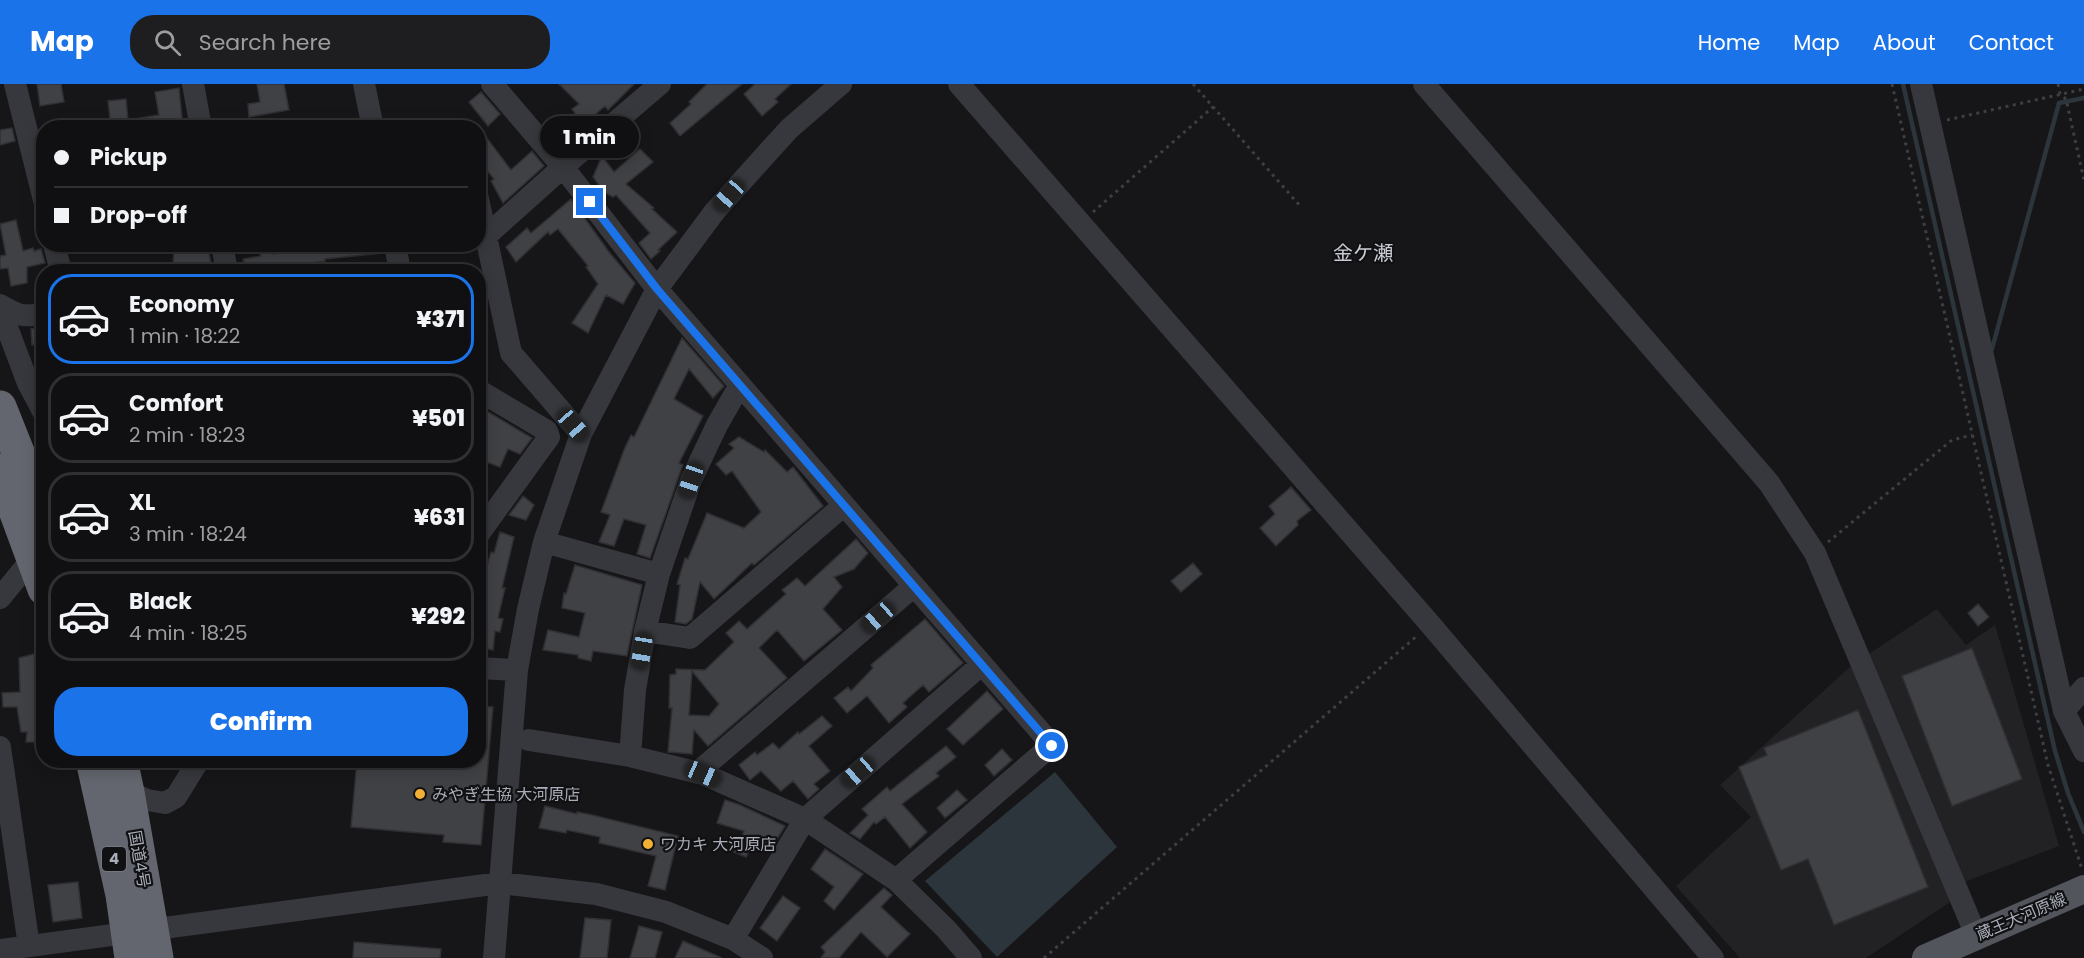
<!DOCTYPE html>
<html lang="en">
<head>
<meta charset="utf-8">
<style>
	body { margin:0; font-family:Poppins,"Noto Sans JP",sans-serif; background:#1e1e20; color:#f1f3f6; height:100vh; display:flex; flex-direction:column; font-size:22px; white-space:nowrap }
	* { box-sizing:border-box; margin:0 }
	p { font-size:20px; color:#9c9d9f }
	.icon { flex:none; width:33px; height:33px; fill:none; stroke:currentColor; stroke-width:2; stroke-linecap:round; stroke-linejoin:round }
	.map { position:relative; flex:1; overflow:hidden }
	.panel { position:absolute; left:36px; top:180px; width:450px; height:504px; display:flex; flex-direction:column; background:#101012; border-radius:24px; box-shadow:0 3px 15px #0003,0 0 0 2px #303032 }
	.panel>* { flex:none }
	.top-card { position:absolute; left:36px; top:36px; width:450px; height:132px; border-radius:24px; box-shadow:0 3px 15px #0003,0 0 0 2px #303032; display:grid; align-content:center; height:132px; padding:0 18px; background:#101012 }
	.end { position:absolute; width:27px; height:27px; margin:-14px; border:8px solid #1a73e8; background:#fff; box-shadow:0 0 0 3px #fff }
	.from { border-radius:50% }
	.bubble { position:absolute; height:42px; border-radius:21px; background:#101012; box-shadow:0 3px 15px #0003,0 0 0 2px #303032; font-size:20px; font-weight:800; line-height:42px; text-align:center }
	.car { position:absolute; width:18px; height:36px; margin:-18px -9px; border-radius:8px; box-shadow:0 0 4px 2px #0007; background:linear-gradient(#222 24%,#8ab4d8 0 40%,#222 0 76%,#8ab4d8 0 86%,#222 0) }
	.top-card b { display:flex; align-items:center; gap:21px; height:57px; font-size:22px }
	.top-card b+b { border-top:2px solid #303032 }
	.top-card i { width:15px; height:15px; background:#f1f3f6 }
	ul { padding:10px 0 0; list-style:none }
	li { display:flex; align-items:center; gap:18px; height:90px; margin:0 12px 9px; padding:0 6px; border:3px solid #303032; border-radius:24px }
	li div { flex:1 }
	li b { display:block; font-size:22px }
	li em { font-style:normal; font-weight:800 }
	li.on { border-color:#1a73e8 }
	li>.icon { width:54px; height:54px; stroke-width:1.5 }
	.action { display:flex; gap:12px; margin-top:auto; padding:12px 18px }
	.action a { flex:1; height:69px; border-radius:24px; background:#1a73e8; color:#fff; font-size:24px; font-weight:800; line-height:69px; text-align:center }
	header { display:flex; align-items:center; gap:36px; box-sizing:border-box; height:84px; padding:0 30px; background:#1a73e8; color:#fff }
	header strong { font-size:28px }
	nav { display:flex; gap:33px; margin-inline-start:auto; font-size:21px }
	.search { width:420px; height:54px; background:#1e1e20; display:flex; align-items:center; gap:15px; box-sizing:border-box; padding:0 21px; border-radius:24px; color:#9c9d9f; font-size:22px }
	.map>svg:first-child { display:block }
</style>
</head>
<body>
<header>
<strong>Map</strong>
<div class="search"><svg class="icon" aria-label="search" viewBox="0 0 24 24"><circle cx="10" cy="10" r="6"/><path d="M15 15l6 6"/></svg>Search here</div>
<nav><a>Home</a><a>Map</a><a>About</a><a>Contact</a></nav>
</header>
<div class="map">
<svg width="2084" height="874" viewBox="0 0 2084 874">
	<rect width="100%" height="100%" fill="#161618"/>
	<path fill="#222225" d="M1937,525L1966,561L1995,541L2059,762L1948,804L1950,818L1866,874H1740L1676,802L1751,733L1720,701L1852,581Z"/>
	<path fill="#2c353c" d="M1055,688L1117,763L997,873L925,797Z"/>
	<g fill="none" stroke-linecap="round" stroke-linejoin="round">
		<path stroke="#2c353c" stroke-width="4.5" d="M1903,0L2055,667L2068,709L2084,748
			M1992,265L2059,19L2084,14"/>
	</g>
	<path fill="#404145" stroke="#303034" stroke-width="1.5" fill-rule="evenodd" d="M37,0H61L64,18L40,22Z
		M257,0H284L289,26L249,33L248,20L260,18Z
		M559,0H634L608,26L605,22L574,49L578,53L564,64L551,48L575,29L572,25L579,20Z
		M707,0H742L680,52L670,39L691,20L689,18Z
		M755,0H791L775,15L778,18L762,32L744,10Z
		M179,4L183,44H111L108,17L126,15L128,36L159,31L155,8Z
		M481,8L500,30L488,42L469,18Z
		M12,44L15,57L0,61V46Z
		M486,53L511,86L532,67L544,82L503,119L491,97L494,95L478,76V59Z
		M640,65L653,78L626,100L654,124L652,125L677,148L658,166L660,167L651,175L639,159L650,149L616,111L613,113L604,108L593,93L602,72L614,88Z
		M571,115L609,168L635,199L623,220L606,211L588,249L572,239L598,200L586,183L588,182L558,145L550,151L548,148L516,178L506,163L527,144L531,149Z
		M16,136L23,167L33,164L34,167L41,165L45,179L27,183V199L11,202L8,184L0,185V172L6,171L0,140Z
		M174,160H207L213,188H182L181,183L173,184Z
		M255,160H274L272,170L328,160H382L383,169L325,175V177L270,185V188L267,186L246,188L243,175L261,172Z
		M44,243V260L32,261L31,245Z
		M682,254L724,302L713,314L689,285L674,315L703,332L679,379L683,381L650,474L637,470L646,441L624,435L614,462L599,458L610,431L601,428L624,366L631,351L634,353Z
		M478,322L532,354L520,370L508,365L500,383L478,375Z
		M739,353L764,368L765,366L787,388L793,383L823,422L754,481L752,479L714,515L700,498L692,535L686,540L675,538L680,501L677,500L685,474L688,475L707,429L744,444L761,428L732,387L726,391L716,380L734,364L729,360Z
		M1291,403L1311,426L1297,437L1298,441L1276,462L1260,444L1275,430L1269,422Z
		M523,412L534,421L526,436L509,431Z
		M500,448L514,453L502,504H505L498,534L503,535L500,548L495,547L493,566L478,563V498L482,499L491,468L494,469Z
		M856,455L868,469L854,485L834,493L842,503L823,525L842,546L804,577L777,546L759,564L787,594L708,662L694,646L692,670L668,668L672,624H669L670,591L676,590V585L705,586L734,558L726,549L739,537L747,545L786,510L782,506L797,494L805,502ZM692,587L719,620L709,632L689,631Z
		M1193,479L1202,490L1181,508L1171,497Z
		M575,481L642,501L627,572L593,567L591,577L578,574V571L543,566L548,546L579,553L585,529L562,524L564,509L566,510Z
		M1978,520L1989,533L1978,542L1968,529Z
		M925,535L963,579L929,608L923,601L903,619L907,623L889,639L867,612L847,629L834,614L848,603L851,607L873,584L871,581Z
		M1972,564L2022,695L1952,722L1902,592Z
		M34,570L44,625V658H26L27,648H21L17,623H3L2,609L20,608L19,574Z
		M987,607L1003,625L963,661L947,645Z
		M478,622L493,623L481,761L443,758L444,751L351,743L357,676H478Z
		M1858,626L1928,803L1834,841L1808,775L1781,786L1739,683L1767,671L1764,664Z
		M822,632L832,642L809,662L830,687L814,700L819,705L808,715L793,697L781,707L761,687L750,696L739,681L755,668L757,671L773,659L779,665L798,648L799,650Z
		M946,662L956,673L936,689L939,692L902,720L927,748L910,764L885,733L876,740L874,738L860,755L850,749L868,731L862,725L887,703L890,707Z
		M1002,665L1012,676L994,692L985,681Z
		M957,706L967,716L945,734L937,724Z
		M725,716L740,721L785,742L771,765L755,755L746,773L734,768L744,747L717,739Z
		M545,722L577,730V728L592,731L678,752L665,806L648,802L656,772L599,759L600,753L567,746L566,749L539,744Z
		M825,765L863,790L834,826L824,817L834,803L811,785Z
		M78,798L82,834L53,838L48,801Z
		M884,804L892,811L881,823L910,850L887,873L861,848L839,874H821L825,868L821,863Z
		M783,812L800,824L777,857L760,844Z
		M585,834L611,836L607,874H580Z
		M639,842L662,848L655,874H630Z
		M683,857L722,874H675Z
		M354,858L441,865L440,874H353Z"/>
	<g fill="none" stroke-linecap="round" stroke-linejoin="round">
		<path stroke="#3d3f44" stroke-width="3" stroke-dasharray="3 4.5" stroke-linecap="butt" d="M1193,0L1301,123
			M1892,0L2048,681L2082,785
			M2058,0L2060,10L2066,15L2084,96
			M1947,36L2084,5
			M1093,128L1213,23
			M1828,458L1952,356L1972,351
			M1044,874L1418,551"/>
		<path stroke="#37383d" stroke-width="22" d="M15,0L44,116
			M193,0L201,44
			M364,0L373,44
			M492,0L563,83L657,205L1052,661L896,796
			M959,0L1430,540L1713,874
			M1424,0L1769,399L1815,469L1976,851
			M1921,0L2064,627L2084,667
			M478,115L511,269L581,350
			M486,152L563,83L660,0
			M54,160L61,188
			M222,160L227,188
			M395,160L400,188
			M0,221C17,231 23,234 44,229
			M0,225L28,299L44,329
			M478,306L547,347L549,353L478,451
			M544,458L659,490
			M0,514L32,475
			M645,547L690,554L843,422
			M478,584L517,586
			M2064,627L2084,604
			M529,656L630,672L703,690L805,735L896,796L946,845L971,874
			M0,663L29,862
			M630,672L635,606L645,547L659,490L691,396L717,341L740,301
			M698,688L914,502
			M128,708L147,716L165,719L176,713L199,676
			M733,855L805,735L982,580
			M0,866L500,799L596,810L666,828L733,855L762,874
			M494,874L517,586L528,525L544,458L581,350L657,205L715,127L789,45L841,0"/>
		<path stroke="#53555c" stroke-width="28" d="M1926,874L2084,805"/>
		<path stroke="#63666e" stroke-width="33" d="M0,323L44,433
			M0,386L44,505
			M92,676L122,811L131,874
			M121,676L128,708L157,874"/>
	</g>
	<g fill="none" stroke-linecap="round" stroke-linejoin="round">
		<path stroke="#1a73e8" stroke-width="8" d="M590,118L657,205L1052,662"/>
	</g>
	<g fill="#f2b134" stroke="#111113" stroke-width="2">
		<circle cx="420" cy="710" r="6"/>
		<circle cx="648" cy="760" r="6"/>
	</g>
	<g text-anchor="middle" stroke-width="4.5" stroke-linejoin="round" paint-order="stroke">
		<rect fill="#111113" stroke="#7b7e86" stroke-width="1.5" x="102" y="763" width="24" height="24" rx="4.5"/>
		<g font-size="15" font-weight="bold" fill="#a8adb8">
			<text x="114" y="780">4</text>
		</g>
		<g font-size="16" fill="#a8adb8" stroke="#111113" text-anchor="start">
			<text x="432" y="716">みやぎ生協 大河原店</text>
			<text x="660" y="766">ワカキ 大河原店</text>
		</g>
		<g font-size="16" fill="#a8adb8" stroke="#111113">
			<text transform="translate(140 775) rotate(80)" y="6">国道4号</text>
			<text transform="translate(2021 832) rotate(-23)" y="6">蔵王大河原線</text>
		</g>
		<g font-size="20" fill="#c9ccd4" stroke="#111113">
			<text x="1363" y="176">金ケ瀬</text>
		</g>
	</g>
</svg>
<i class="end from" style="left:1052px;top:662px"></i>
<i class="end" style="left:590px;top:118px"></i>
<div class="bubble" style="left:540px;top:32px;width:99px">1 min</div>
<i class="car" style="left:729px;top:111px;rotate:222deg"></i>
<i class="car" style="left:573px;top:341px;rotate:139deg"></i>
<i class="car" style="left:691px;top:396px;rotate:199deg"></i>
<i class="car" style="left:878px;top:533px;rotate:229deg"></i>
<i class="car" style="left:642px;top:567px;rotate:189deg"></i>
<i class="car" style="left:858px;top:688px;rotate:229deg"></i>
<i class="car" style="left:703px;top:690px;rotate:114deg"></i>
<div class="top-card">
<b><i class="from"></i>Pickup</b>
<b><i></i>Drop-off</b>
</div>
<section class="panel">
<ul>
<li class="on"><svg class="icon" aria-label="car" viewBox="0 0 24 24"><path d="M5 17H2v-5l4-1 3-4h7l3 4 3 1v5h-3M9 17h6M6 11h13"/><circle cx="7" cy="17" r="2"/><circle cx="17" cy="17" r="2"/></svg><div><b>Economy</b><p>1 min · 18:22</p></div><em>¥371</em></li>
<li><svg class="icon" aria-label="car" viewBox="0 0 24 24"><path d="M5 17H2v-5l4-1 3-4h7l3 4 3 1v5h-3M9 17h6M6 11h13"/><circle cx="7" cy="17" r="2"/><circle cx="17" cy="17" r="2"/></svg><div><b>Comfort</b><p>2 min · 18:23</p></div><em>¥501</em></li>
<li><svg class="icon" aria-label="car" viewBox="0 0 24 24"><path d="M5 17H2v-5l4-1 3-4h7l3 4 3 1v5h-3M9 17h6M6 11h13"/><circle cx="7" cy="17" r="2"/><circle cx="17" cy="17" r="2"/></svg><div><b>XL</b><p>3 min · 18:24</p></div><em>¥631</em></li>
<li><svg class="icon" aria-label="car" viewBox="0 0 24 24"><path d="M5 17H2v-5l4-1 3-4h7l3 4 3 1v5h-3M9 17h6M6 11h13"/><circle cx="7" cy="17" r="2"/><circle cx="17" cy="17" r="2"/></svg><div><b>Black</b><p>4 min · 18:25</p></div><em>¥292</em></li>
</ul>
<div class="action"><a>Confirm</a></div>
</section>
</div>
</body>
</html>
